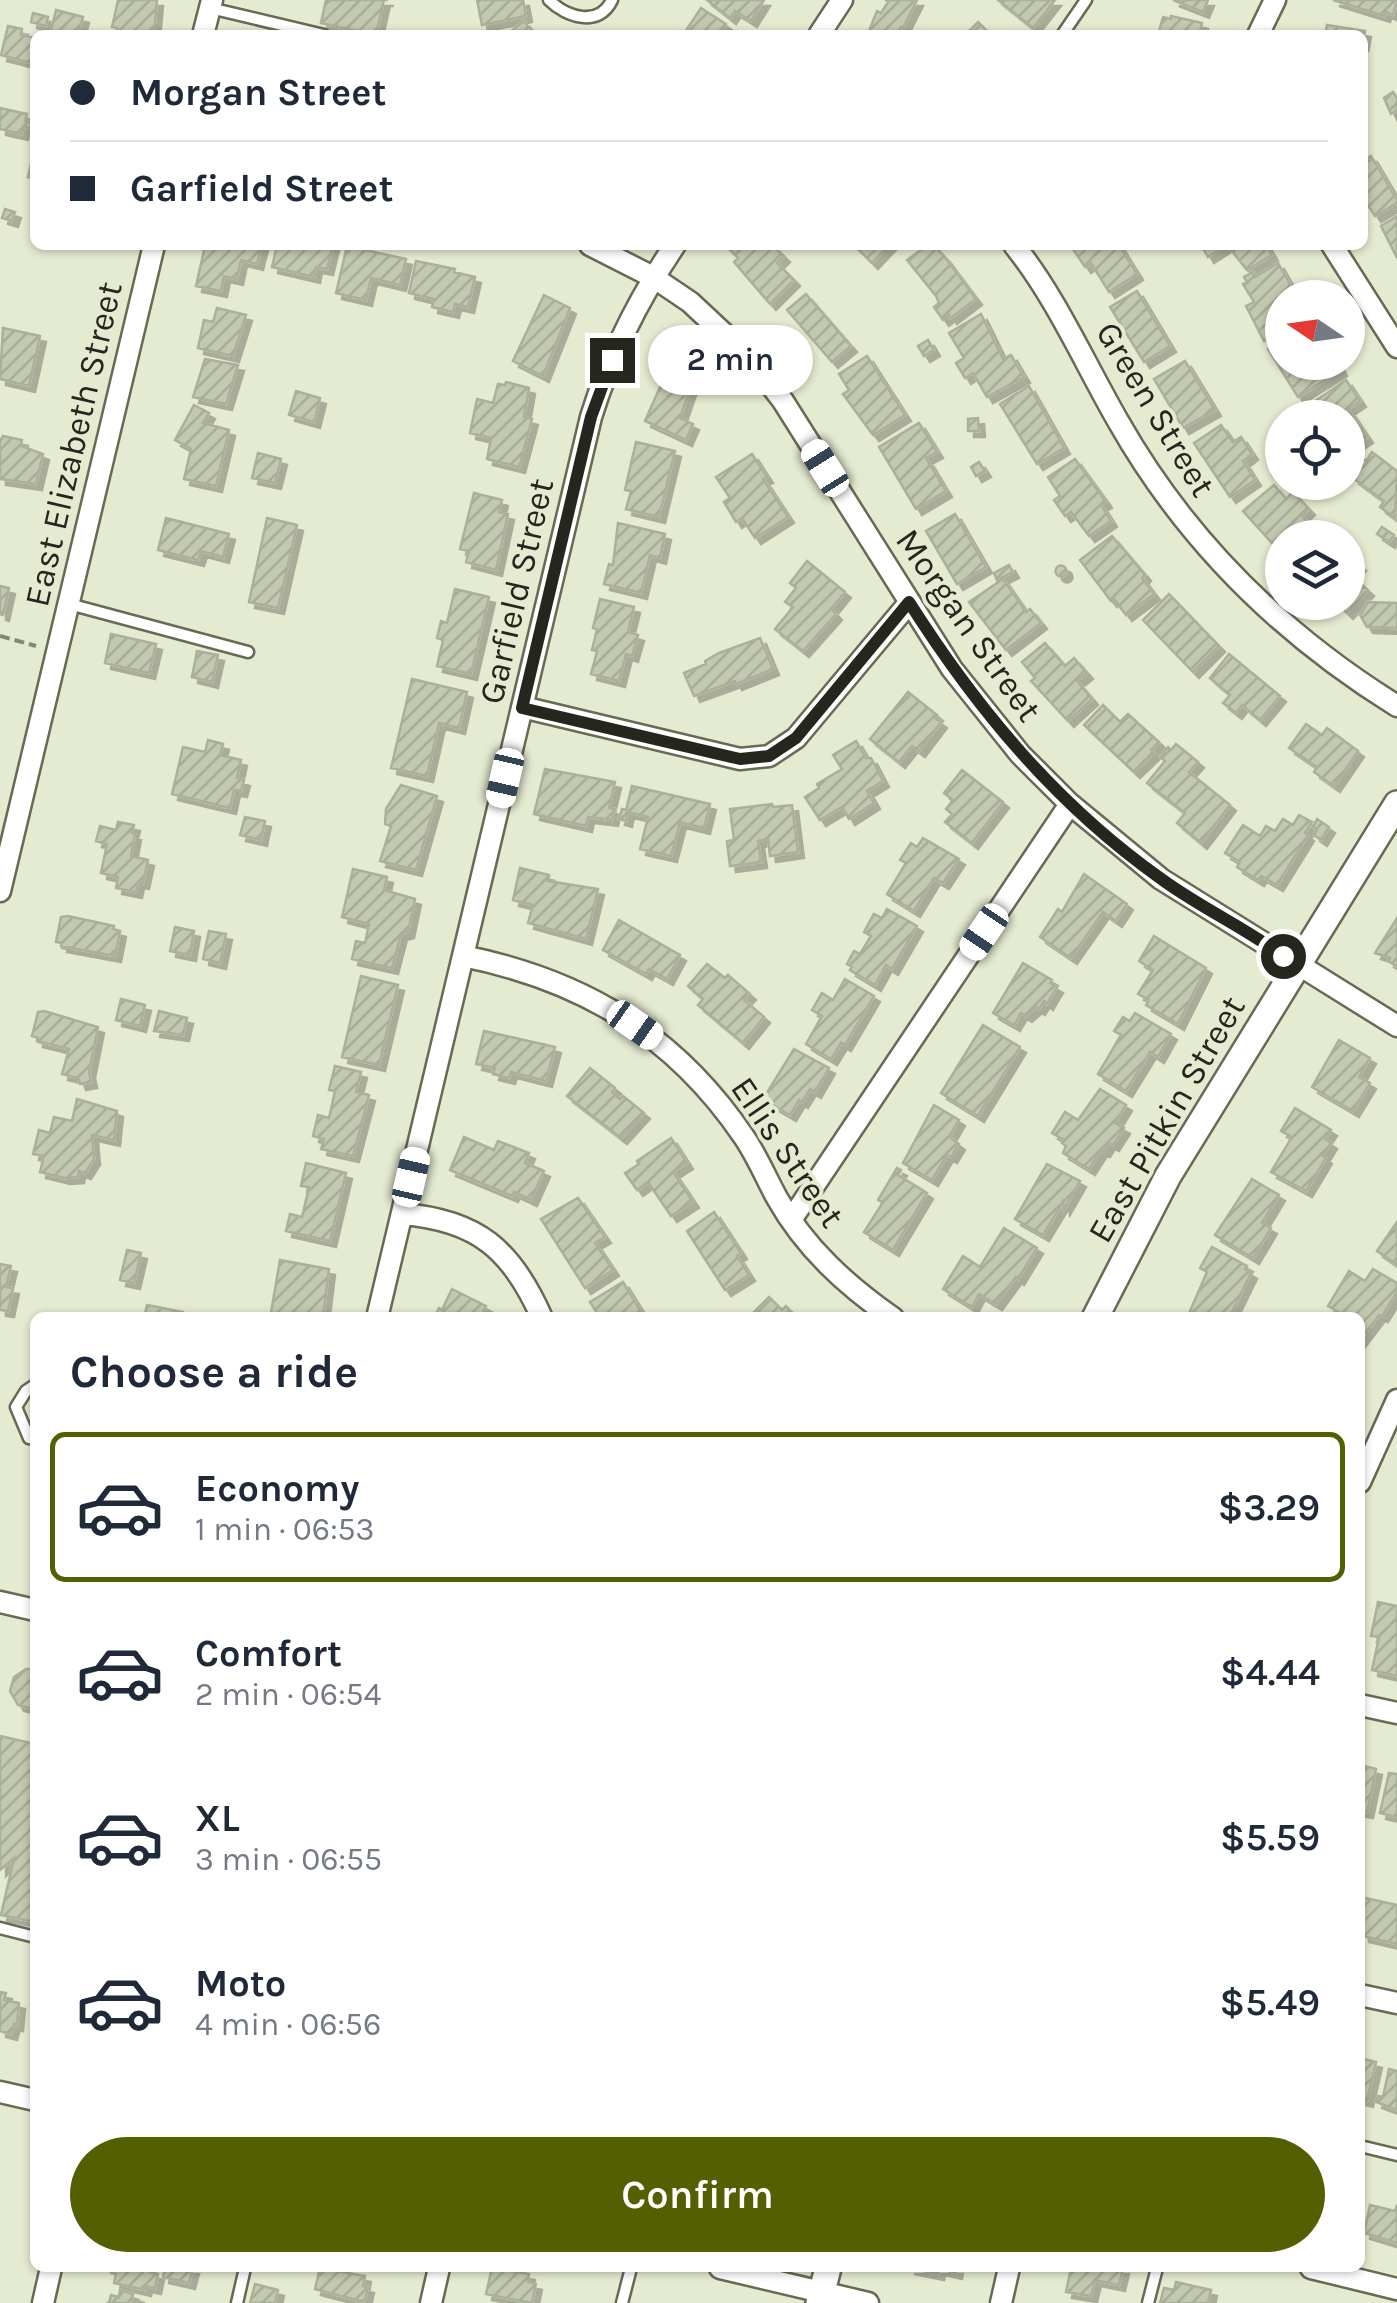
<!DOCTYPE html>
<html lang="en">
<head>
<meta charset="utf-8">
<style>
	body { margin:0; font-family:Karla,sans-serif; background:#f6f6f7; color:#1f2937; height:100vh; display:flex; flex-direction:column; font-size:38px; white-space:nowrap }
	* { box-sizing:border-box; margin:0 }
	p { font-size:32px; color:#747a83 }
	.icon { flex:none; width:55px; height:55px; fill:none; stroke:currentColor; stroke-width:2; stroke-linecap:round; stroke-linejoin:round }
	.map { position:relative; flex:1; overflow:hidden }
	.sheet { position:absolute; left:30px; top:1312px; width:1335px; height:960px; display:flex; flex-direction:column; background:#fff; border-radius:15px; box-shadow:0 2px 8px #0004 }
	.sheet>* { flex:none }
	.guide { position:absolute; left:30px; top:30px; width:1338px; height:220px; border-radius:15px; box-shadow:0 2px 8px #0004; display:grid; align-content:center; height:220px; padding:0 40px; background:#fff }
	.needle { width:65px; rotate:283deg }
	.buttons { position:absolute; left:1265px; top:280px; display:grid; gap:20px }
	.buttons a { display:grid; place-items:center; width:100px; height:100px; border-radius:50%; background:#fff; box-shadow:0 2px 8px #0004; font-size:50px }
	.end { position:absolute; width:45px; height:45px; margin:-22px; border:12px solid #25271e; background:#fff; box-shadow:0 0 0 5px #fff }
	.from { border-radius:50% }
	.bubble { position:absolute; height:70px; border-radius:35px; background:#fff; box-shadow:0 2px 8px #0004; font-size:32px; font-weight:600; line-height:70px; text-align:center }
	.car { position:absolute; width:30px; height:60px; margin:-30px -15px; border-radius:12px; box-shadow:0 0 8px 2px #0007; background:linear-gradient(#fff 24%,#345 0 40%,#fff 0 76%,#345 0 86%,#fff 0) }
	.guide b { display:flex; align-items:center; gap:35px; height:95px; font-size:38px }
	.guide b+b { border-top:2px solid #e0e1e3 }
	.guide i { width:25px; height:25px; background:#1f2937 }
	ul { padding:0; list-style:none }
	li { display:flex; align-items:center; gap:30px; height:150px; margin:0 20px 15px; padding:0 20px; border:5px solid transparent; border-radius:15px }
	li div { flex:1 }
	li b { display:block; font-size:38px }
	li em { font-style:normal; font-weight:600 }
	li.selected { border-color:#535f00 }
	li>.icon { width:90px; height:90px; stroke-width:1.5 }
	h2 { padding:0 40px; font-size:45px; line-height:120px }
	.button { display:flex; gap:20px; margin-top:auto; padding:20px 40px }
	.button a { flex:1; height:115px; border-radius:60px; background:#535f00; color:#fff; font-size:40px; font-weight:600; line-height:115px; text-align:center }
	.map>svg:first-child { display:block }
</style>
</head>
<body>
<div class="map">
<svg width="1397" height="2303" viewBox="0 0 1397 2303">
	<defs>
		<pattern id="building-hatch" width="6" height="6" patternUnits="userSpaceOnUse" patternTransform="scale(2.5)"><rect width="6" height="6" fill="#c3c9b0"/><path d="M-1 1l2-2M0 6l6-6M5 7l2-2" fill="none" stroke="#a7ad97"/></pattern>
		<filter id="shadow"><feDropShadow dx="6" dy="6" stdDeviation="0" flood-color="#0004"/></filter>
	</defs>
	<rect width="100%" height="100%" fill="#e5ebd1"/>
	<path fill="url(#building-hatch)" stroke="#abb098" stroke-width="2.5" filter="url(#shadow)" d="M118,0H157L154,33L115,35L117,28L112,27Z
		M326,0H388H384L376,35L321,23Z
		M477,0H523L526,16L482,25Z
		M707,0H764L751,21L735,11L730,18Z
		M886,0H917L903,28L901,27L896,35H877L869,31L877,11L881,13L888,2Z
		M998,0H1055L1033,28Z
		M1173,0H1208L1203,12Z
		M1333,0H1397V1L1393,15L1386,12L1384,16Z
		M701,8L726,24L722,30L730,35H683Z
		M56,10L83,17L78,35L51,31Z
		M33,13L48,17L46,26L31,22Z
		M1171,16L1202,23L1199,35H1158L1163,17L1171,19Z
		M524,21L535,35H506Z
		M978,22L988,32L984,35H971L968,32Z
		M1327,25L1365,31L1362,46V35H1325Z
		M8,26L22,29L21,35L35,38V64L1,55Z
		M1393,92L1397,98V110L1391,114L1384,98Z
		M0,108L27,114L25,121L31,122L30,128L24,126L22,134L0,129Z
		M33,154L35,155V179L28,177Z
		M1371,156L1397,200V203L1375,216L1362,196V161Z
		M5,209L15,212L12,221L2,218Z
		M1397,216V258L1381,226Z
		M211,245H262L257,264L241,260L237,279L224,276L221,291L196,286L205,246Z
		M277,245H333L327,269L316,267L314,277L272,267Z
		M732,245H772L784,256L777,263L794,280L770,304L734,262L738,258L729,249Z
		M854,245H889L872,263Z
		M928,245H933L944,256L976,299L951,318L949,315L943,320L934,307L939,303L936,296L907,260Z
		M1119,245L1137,274L1109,292L1091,263L1085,267L1071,246Z
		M1201,245H1266L1272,255L1247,270L1227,245L1208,257Z
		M347,246L406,259L400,285L371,278L366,300L336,293Z
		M416,261L455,269L454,272L475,277L468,307L455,304L453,312L432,307L434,299L409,293Z
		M1278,263L1298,298H1282V329L1264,341L1246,306L1254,302L1243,284L1247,282L1244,277L1253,272L1255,277Z
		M1137,291L1170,346L1144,362L1110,307Z
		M806,294L851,346L832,362L787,310Z
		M544,295L570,308L543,376L513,361Z
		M217,308L246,315L233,356L198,348L204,320L213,322Z
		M981,314L1003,359L1011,355L1024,377L987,397L973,373L965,378L956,363L964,358L949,333Z
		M3,328L40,336L29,386L0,379Z
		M928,340L934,350L924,356L918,346Z
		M1282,341V362H1337L1341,370L1298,397L1268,349Z
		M867,356L905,415L873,435L843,394L849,390L839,374Z
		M205,359L238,365L226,404L193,397Z
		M1185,361L1215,410L1183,428L1154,379Z
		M668,369L693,381L680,418L693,424L686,440L645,421Z
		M1346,380L1360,401L1348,409L1367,437L1348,450V418H1307L1302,410Z
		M506,382L529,388L524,417L532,419L519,467L487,459L491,438L470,433L477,399L493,403L498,384L505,385Z
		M1029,386L1064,448L1037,464L1000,404Z
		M296,391L320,398L314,422L289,415Z
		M194,405L209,413L203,423L229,430L216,486L184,479L191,449L175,440Z
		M978,418L979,431H968V419Z
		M919,423L937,452L926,458L946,491L916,509L879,447Z
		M1221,425L1233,442L1241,437L1252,454L1243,461L1255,480L1230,497L1194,443Z
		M3,436L22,440L21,446L43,454L36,484L0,479V441Z
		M636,442L675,451L659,517L626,509L631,491L625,490Z
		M1372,452L1397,471L1395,518L1380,507L1384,501L1353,478L1360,469L1353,464L1359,456L1366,461Z
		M258,453L281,459L275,483L252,478Z
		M752,454L767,477L763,479L788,517L755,538L742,518L736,522L724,502L730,498L716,477Z
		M1075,459L1106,502L1101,505L1111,521L1089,536L1071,512L1065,516L1054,500L1060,496L1048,477Z
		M979,462L985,471L976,476L971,467Z
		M1274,485L1286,499L1293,492L1309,509L1302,516L1315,530L1307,538H1282V550L1275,541L1272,543L1243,511Z
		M474,493L502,500L499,512L508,514L496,570L466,562L469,551L460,549Z
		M955,514L986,567L957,584L926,531Z
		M166,518L229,534L223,557L201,551L198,560L158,550Z
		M267,518L297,525L278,608L249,602Z
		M618,523L665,534L660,558L650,555L641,593L604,584L609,564L613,565Z
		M1382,527L1394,535L1389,542L1377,534Z
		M1112,536L1145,575L1142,578L1154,594L1126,615L1114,599L1111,601L1080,560Z
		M1348,554L1360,565L1351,575L1368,590L1347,613L1336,602H1348Z
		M807,561L845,592L831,609L836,614L803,651L775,629L793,607L785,602L796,588L790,583Z
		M1009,565L1013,572L997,580L994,573Z
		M1055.5 571a5.5 5.5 0 1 1 11 0a5.5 5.5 0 1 1-11 0Z
		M1003,579L1026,612L1030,609L1041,623L1006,650L969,602Z
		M0,586L9,588L3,615L0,614Z
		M455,589L489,597L471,674L437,666L443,640L437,638L441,621L447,623Z
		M1169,594L1219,646L1193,672L1143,620Z
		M600,599L634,607L628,632L638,635L632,656L626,654L619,681L591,674L597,651L592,650L597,629L593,628Z
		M1368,602L1397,603V628L1367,627L1360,615Z
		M111,634L156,644L149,673L105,663Z
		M760,638L773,669L736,684L735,681L694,696L684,673L706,664L705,661L719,653Z
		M1045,643L1065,666L1074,658L1087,673L1077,681L1092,699L1068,721L1031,681L1035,678L1022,662Z
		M197,651L218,655L212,682L192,677Z
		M1229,654L1280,696L1260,720L1242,705L1236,713L1223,703L1230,695L1210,678Z
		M412,679L467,692L459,728L439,723L427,776L391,768Z
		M908,692L937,715L935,718L941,722L919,751L912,746L899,762L870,739Z
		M1103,705L1120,722L1128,714L1159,742L1151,750L1154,753L1134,772L1084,725Z
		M1306,724L1322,735L1327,728L1358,751L1334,786L1314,772L1317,767L1289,748Z
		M208,740L223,744L220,755L241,760L237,778L244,780L241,791L234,790L230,808L172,794L183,747L205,752Z
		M856,741L866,758H871L883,781L867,791L874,803L849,819L842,807L820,820L805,797L819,788L817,784L842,769L833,755Z
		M1176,744L1198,762L1189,772L1230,805L1201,843L1177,823L1185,813L1147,783L1165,761L1160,757L1168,747L1171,750Z
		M545,769L615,782L609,808L615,809L612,820L588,817L586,826L534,814Z
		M962,770L1003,802L972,843L945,822L952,814L946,809L953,800L944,793Z
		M401,785L437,796L416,870L380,861L391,826L385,824L386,809Z
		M632,786L710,804L704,828L680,822L671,856L640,849L648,817L628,812L626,821L619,819L622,809L626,810Z
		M772,804L773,807L792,805L798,852L770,856L768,839L758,841L761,862L730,866L727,841L734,840L730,809Z
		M1299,815L1312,822L1305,833L1308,835L1277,885L1261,876L1258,880L1237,867L1240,862L1225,853L1243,825L1260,836L1266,826L1275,831L1283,819L1293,825Z
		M245,817L265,821L261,840L240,835Z
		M1317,819L1329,827L1321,840L1314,835L1317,829L1313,827Z
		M118,822L134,825L132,833L135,834L131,856L148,860L143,883L138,882L136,892L116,888L118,877L101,873L107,844L96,841L100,826L116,830Z
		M923,838L959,859L943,883L934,878L914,911L887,894L906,863L900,860L911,843L917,847Z
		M520,868L549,875L548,881L598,889L586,939L528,923L533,905L513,900Z
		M353,869L387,877L384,890L415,899L408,932L401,934L392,968L352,959L356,941L365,943L369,924L342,917Z
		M1084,874L1127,904L1116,921L1103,912L1071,958L1040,937L1058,909L1062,912Z
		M887,909L917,926L892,969L886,965L875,985L850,970L852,967L847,964L854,951L860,954L871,936L864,932L874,914L882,918Z
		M68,916L114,926L113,929L120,931L115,956L61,946L62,943L56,942L61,917Z
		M1397,918V964L1396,966L1388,961L1390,958L1375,953Z
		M619,920L680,955L667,979L649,969L646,974L603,950Z
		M175,927L194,931L190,955L170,951Z
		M209,931L226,934L220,963L203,959Z
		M1154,936L1206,968L1178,1024L1146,1005L1149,1000L1138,994L1153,970L1139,961Z
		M1023,963L1052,980L1050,983L1057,987L1047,1004L1044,1001L1039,1009L1036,1007L1026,1016L1021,1013L1014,1025L993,1013Z
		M707,964L725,978L728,975L750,994L744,1000L764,1017L743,1043L698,1005L703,999L688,986Z
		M361,976L398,985L379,1065L342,1057Z
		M845,979L874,996L845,1045L841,1043L831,1059L806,1044L822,1016L812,1010L822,993L833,1000Z
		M121,999L145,1005L140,1026L116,1020Z
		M44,1011L98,1027L89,1072L91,1082L80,1084L78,1078L62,1074L69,1049L37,1041L38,1038L32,1036L38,1012Z
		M159,1011L187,1018L183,1035L154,1031Z
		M1135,1013L1171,1034L1158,1057L1150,1052L1126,1091L1098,1074L1121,1035L1114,1031L1123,1017L1130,1021Z
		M983,1025L1020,1047L978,1116L941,1093Z
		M484,1031L555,1047L546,1081L511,1072L509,1078L493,1074L495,1068L476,1064Z
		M1339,1040L1370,1058L1359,1077L1370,1083L1353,1111L1312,1087Z
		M794,1049L829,1068L815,1092L810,1089L802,1102L799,1100L790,1115L763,1099Z
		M335,1066L361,1072L356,1092L369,1095L353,1156L321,1149L324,1139L313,1136L318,1115L329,1118L335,1091L329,1090Z
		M590,1068L615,1088L612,1092L620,1099L623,1096L644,1113L621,1138L567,1096Z
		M1100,1089L1126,1105L1115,1123L1124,1128L1113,1145L1109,1143L1104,1151L1101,1150L1089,1169L1063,1153L1066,1146L1062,1143L1064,1140L1052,1133L1065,1112L1078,1120Z
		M77,1099L117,1111L114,1140L92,1135L94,1159L85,1173L79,1171L78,1177L64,1178L40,1172L44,1156L33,1154L39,1130L50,1133L54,1117L72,1121Z
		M934,1105L959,1120L949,1137L959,1144L951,1157L947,1155L932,1180L903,1163Z
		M1295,1108L1331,1130L1325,1139L1331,1143L1323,1156L1326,1158L1306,1191L1271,1172L1292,1137L1281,1131Z
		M464,1137L494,1150L498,1141L529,1153L525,1163L544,1171L531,1200L514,1192L512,1196L450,1170Z
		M671,1138L687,1163L673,1172L693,1202L671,1216L648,1182L637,1190L625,1173L639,1164L637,1161Z
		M306,1163L346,1173L330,1241L286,1231L290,1214L302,1217L309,1187L301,1186Z
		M1047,1164L1080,1181L1064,1209L1063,1202L1043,1235L1015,1219Z
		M897,1168L901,1170L898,1175L927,1193L893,1250L864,1232L885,1199L882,1202L878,1200Z
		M1252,1179L1279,1195L1262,1223L1271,1228L1253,1258L1215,1235Z
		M578,1198L605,1237L595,1243L613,1270L585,1288L541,1219Z
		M714,1212L741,1253L737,1256L749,1275L725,1290L687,1231Z
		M1397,1222V1265L1377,1251Z
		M1004,1228L1037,1248L1018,1279L1016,1277L996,1304L979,1294L972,1307L943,1289L963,1256L980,1267Z
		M1212,1247L1247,1266L1245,1269L1251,1273L1229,1318H1202L1190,1311L1207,1272L1200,1268Z
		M127,1250L141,1253L134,1283L120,1280Z
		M280,1260L329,1269L323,1318H270Z
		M0,1264L11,1266L6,1287L13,1288L8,1311L0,1310Z
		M1373,1269L1397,1283V1292L1382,1316L1379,1315L1360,1340V1318H1340L1342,1314L1328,1306L1349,1271L1365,1281Z
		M623,1282L645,1318H600L590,1302Z
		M452,1289L486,1306L480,1318H434L439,1308L442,1310Z
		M769,1297L782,1310L786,1306L797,1318H752L750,1316Z
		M147,1305L183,1312L182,1318H144Z
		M1378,1602L1397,1606V1676L1372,1670L1379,1637L1371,1636Z
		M26,1669H35L33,1709L18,1705L10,1691L14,1677Z
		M0,1736L35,1744V1922L1,1915L14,1858L0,1870Z
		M1360,1765L1376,1769L1367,1812L1360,1811Z
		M1389,1773L1397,1774V1817L1380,1813Z
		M1361,1897L1397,1905V1944L1363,1936Z
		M0,1992L6,1993L4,2000L19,2003L17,2025L14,2024L11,2034L0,2031Z
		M1360,2058L1376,2062L1367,2101L1360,2099Z
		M1389,2069L1397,2071V2110L1376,2102L1378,2096L1383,2097Z
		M1370,2205L1395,2211L1397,2205V2243L1364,2233Z
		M112,2268H150L149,2272L158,2274L155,2288L146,2286L145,2290L114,2283L116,2274L111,2273Z
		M165,2268H193L189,2283L163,2277Z
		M320,2268L365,2276L363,2286L368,2287L365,2300L360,2301L315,2289Z
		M492,2268L529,2274L528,2282L536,2284L532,2303L486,2294Z
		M908,2268H957L956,2273L939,2269L938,2274Z
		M1071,2268H1123L1119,2285L1095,2280L1091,2296L1066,2292Z
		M1176,2282L1211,2290L1208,2303H1160L1164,2288L1174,2290Z
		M255,2284L278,2290L275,2303H250Z
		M120,2290L133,2294L132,2300L145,2303H106H109L111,2295L119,2297Z"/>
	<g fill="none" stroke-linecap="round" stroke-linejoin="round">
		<defs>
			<path id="service" d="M549,0C566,17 599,28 612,0
				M210,8L324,35
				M1062,35L1086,0
				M69,604L248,652
				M35,1385L26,1391L16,1407L29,1438L35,1439
				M0,1928L35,1937
				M1360,2146L1397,2155
				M237,2303L245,2268
				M622,2303L631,2268
				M1148,2303L1157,2268"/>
			<path id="minor" d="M203,35L212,0
				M819,35L842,0
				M1258,35L1275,0
				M590,245L653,277L690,302L750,358L783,401L952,669L1020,754L1070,804L1161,879L1397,1026
				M1014,245C1057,299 1084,362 1118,421C1186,541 1281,634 1397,706
				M1332,245L1397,347
				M522,707L740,759L769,756L796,738L909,603
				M0,891L154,245
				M463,956C583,980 675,1035 744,1137C757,1156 766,1178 777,1198C805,1248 846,1285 893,1318
				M402,1214C478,1220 512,1250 542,1318
				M791,1220L1070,804
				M377,1318L591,417C610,356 639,298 675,245
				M1360,1482L1397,1400
				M0,1602L35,1610
				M1360,1705L1397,1713
				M1360,1995L1397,2003
				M0,2092L35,2100
				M720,2268L868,2303
				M1311,2268L1397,2289
				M43,2303L51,2268
				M431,2303L439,2268
				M1001,2303L1009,2268"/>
			<path id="tertiary" d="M1095,1318L1168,1176L1397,804
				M819,2303L828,2268"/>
		</defs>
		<use href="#service" stroke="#666b54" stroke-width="15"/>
		<use href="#minor" stroke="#666b54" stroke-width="25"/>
		<use href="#tertiary" stroke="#666b54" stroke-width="30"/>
		<path stroke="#848877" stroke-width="4" stroke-dasharray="10 5" stroke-linecap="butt" d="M0,636L36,646"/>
		<use href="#service" stroke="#fff" stroke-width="10"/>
		<use href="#minor" stroke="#fff" stroke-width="20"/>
		<use href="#tertiary" stroke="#fff" stroke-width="25"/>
	</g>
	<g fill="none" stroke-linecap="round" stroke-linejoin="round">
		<path stroke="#25271e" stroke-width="12" d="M612,360L591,417L522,708L740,759L769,756L796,738L909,602C977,709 1056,804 1160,878C1199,907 1244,927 1283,956"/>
	</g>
	<g text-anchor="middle" stroke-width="8" stroke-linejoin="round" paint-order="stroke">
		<g font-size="35" fill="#25271e" stroke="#e5ebd1">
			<text transform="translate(1156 409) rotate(59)" y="12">Green Street</text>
			<text transform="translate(73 444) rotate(-77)" y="12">East Elizabeth Street</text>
			<text transform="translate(516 591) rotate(-77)" y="12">Garfield Street</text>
			<text transform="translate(969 625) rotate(55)" y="12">Morgan Street</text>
			<text transform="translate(1166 1119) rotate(-60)" y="12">East Pitkin Street</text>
			<text transform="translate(788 1152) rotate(56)" y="12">Ellis Street</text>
		</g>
	</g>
</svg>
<div class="buttons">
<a><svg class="needle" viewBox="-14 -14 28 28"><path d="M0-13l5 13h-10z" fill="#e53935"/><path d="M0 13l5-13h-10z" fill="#747a83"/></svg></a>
<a><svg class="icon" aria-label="locate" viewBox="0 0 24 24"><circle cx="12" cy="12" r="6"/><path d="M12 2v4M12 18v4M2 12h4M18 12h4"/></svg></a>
<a><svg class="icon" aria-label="layers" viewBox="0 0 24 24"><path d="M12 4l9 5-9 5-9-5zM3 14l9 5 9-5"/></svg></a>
</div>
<i class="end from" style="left:1283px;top:956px"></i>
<i class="end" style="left:612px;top:360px"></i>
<div class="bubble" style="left:648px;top:325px;width:165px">2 min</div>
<i class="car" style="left:825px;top:468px;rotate:328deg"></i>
<i class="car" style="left:505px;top:778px;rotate:193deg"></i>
<i class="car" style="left:984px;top:932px;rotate:214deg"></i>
<i class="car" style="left:635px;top:1025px;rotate:125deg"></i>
<i class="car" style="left:411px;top:1177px;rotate:13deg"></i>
<div class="guide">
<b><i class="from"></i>Morgan Street</b>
<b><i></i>Garfield Street</b>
</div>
<section class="sheet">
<h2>Choose a ride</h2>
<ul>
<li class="selected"><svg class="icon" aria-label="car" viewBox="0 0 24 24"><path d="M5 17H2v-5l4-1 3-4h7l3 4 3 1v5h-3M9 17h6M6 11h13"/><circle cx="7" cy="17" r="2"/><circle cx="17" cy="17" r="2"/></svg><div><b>Economy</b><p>1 min · 06:53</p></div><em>$3.29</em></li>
<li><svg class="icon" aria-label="car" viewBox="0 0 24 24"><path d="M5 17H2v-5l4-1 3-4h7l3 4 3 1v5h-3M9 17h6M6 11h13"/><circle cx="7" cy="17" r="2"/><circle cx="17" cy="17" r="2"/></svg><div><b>Comfort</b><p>2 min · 06:54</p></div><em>$4.44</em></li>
<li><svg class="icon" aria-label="car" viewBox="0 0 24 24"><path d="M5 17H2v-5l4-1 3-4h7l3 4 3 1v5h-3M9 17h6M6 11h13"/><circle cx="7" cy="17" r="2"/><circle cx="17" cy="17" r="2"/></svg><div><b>XL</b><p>3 min · 06:55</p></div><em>$5.59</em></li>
<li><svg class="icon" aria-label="car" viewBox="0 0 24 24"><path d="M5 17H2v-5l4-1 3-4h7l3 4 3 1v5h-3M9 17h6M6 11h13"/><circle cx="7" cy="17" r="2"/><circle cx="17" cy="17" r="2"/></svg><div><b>Moto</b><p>4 min · 06:56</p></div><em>$5.49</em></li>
</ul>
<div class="button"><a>Confirm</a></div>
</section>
</div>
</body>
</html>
